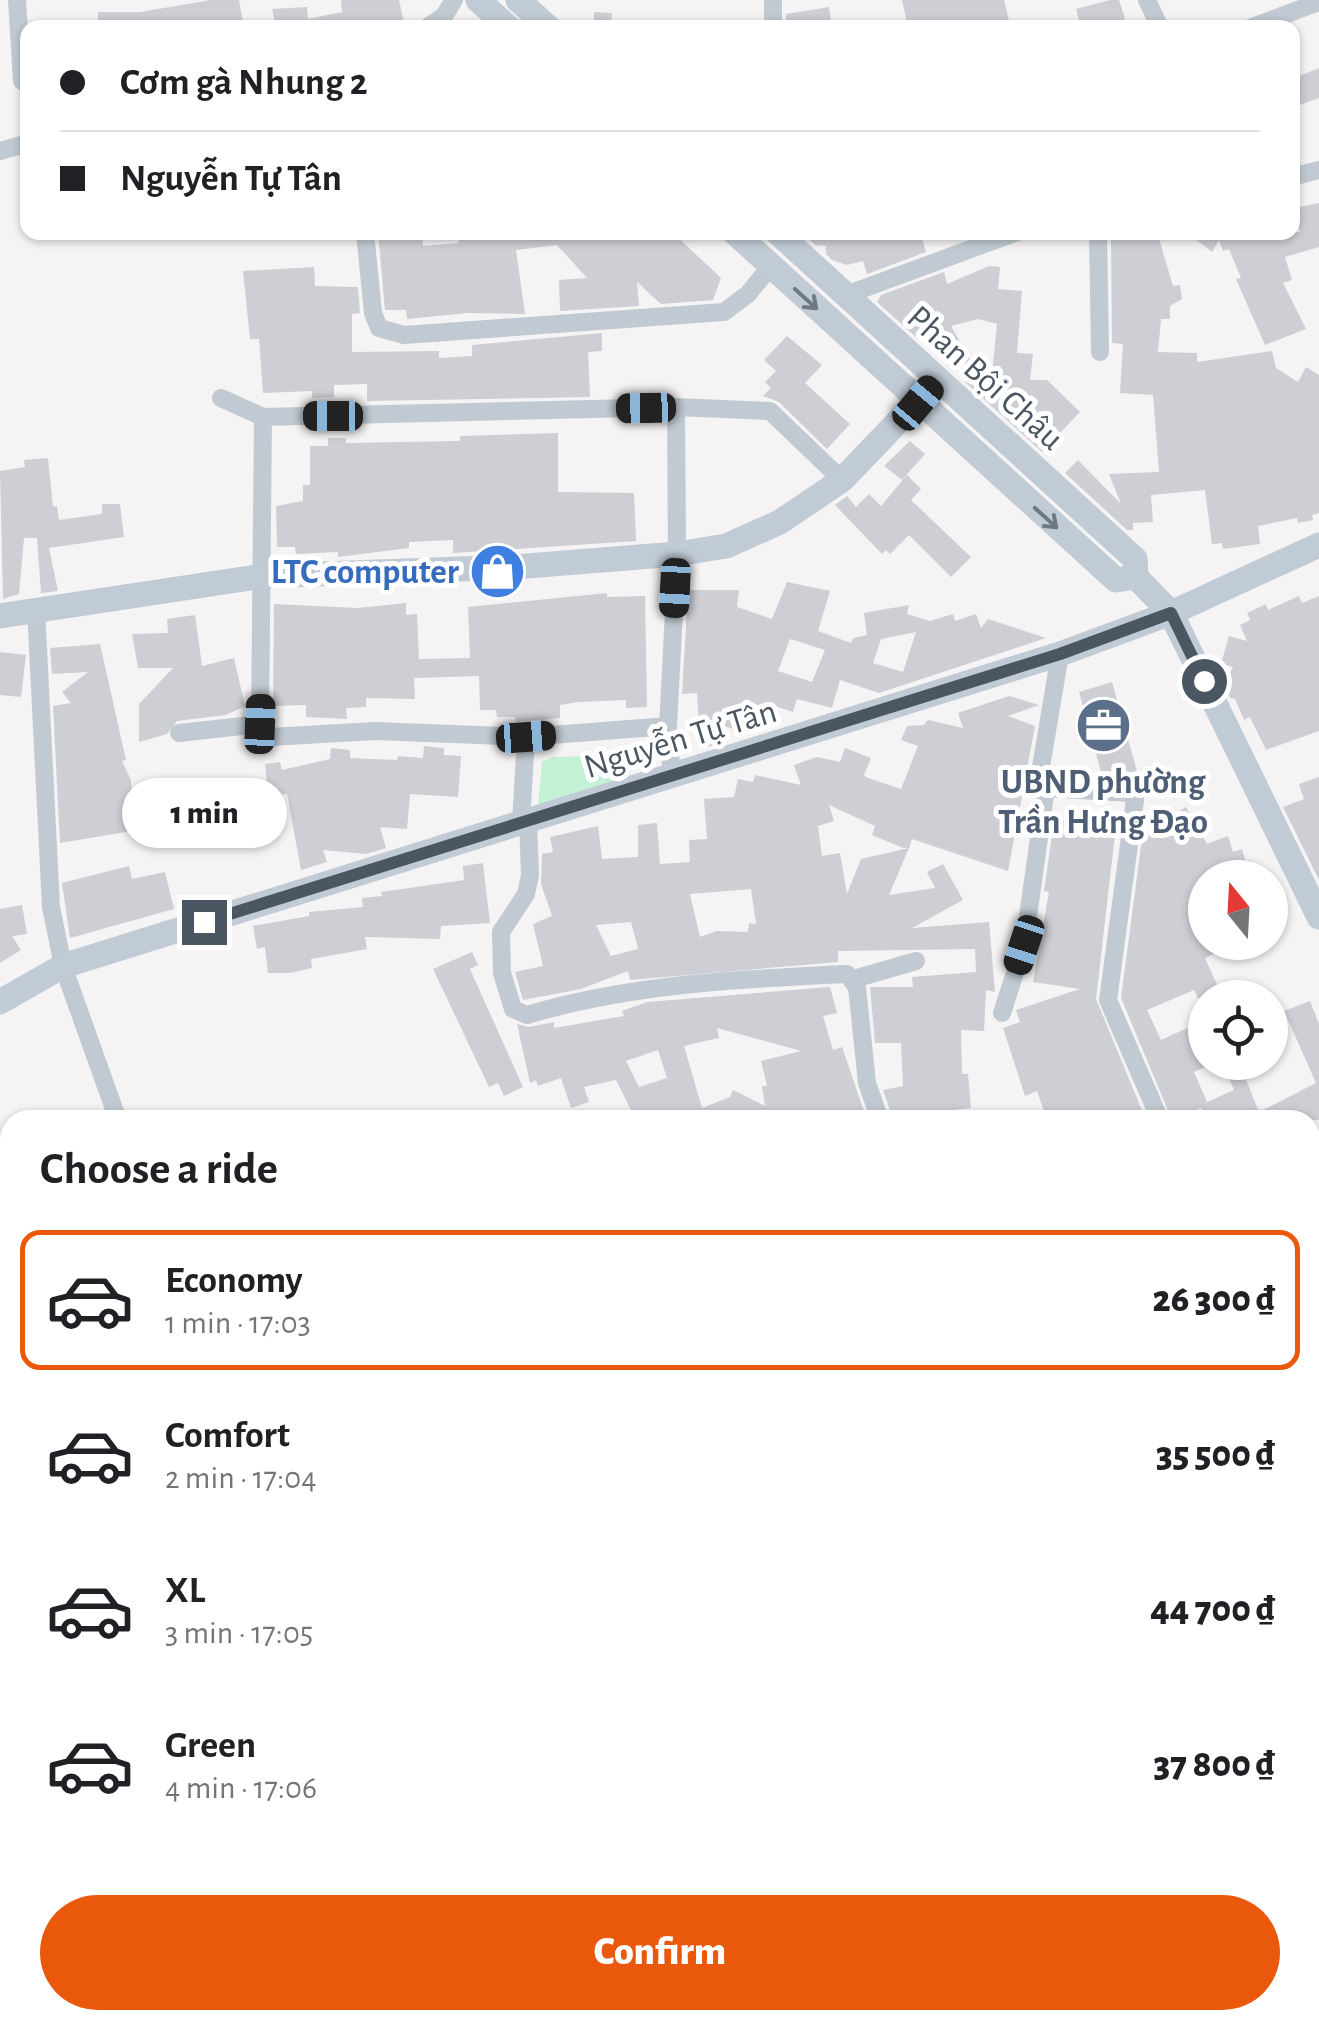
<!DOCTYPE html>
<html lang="en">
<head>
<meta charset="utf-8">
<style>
	body { margin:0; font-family:"Alegreya Sans",sans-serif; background:#f2f2f2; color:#202124; height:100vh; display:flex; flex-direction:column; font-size:38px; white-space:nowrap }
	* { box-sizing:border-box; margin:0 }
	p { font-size:32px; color:#757577 }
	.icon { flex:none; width:55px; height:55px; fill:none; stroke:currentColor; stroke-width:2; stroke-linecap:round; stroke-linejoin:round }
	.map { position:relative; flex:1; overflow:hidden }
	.sheet { position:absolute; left:0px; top:1110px; width:1320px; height:920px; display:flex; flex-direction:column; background:#fff; border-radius:30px 30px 0 0; box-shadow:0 2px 8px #0004 }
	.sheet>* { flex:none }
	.guide { position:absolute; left:20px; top:20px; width:1280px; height:220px; border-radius:20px; box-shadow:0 2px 8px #0004; display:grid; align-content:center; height:220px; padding:0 40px; background:#fff }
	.needle { width:65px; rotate:342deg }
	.controls { position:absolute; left:1188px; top:860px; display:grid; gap:20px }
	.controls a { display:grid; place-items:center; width:100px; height:100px; border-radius:50%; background:#fff; box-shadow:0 2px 8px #0004; font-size:50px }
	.end { position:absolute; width:45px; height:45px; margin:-22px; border:12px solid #4a5661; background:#fff; box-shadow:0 0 0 5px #fff }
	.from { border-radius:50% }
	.bubble { position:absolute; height:70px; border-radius:35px; background:#fff; box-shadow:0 2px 8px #0004; font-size:32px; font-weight:800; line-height:70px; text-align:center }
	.car { position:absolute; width:30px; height:60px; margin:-30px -15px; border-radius:12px; box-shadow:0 0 8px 2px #0007; background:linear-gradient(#222 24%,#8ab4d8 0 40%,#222 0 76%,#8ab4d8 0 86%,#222 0) }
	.guide b { display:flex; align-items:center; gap:35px; height:95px; font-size:38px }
	.guide b+b { border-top:2px solid #e0e0e0 }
	.guide i { width:25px; height:25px; background:#202124 }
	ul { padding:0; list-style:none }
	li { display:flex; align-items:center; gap:30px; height:140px; margin:0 20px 15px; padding:0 20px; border:5px solid transparent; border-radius:20px }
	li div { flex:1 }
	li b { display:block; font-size:38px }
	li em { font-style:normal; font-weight:800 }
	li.active { border-color:#ea580c }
	li>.icon { width:90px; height:90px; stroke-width:1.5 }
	h2 { padding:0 40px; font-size:45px; line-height:120px }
	.action { display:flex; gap:20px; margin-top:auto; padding:20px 40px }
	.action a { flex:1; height:115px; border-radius:60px; background:#ea580c; color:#fff; font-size:40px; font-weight:800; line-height:115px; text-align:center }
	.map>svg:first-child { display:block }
</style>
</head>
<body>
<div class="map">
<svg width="1319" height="2030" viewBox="0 0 1319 2030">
	<rect width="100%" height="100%" fill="#f5f3f3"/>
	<path fill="#c3f1d5" d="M625,755L633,758L630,777L538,806L542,762L552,757Z"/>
	<path fill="#cdcfd5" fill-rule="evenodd" d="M211,0H239L244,28H98V12H140Z
		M341,0H399L405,28H276L272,9L307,7L308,19L342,12Z
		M902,0H1004L1011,28H908Z
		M1110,0H1119L1128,28H1081L1076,9Z
		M829,7L832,28H786V14Z
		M594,12L612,13L611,28H594Z
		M1319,68V98L1292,108V79Z
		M1319,203V247L1285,257L1292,280L1283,283L1306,329L1265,345L1236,279L1241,278L1229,249L1223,251L1219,240L1212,252L1186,232H1300L1295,208Z
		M378,232H422L423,246L459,243L457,232H672L721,278L713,300L661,304L637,282L639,306L560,311L559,280L587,278L557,245L516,250L525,314L468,313L407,319L406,310H385Z
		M802,232H920L926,252L867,274L863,261L847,265L832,260L826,254V246L815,245Z
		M1131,232H1157L1173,286L1180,285L1182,299L1170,306V319H1161L1158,352L1197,353V362L1272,351L1276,368L1298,382L1306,367L1319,375V513L1312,515L1313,520L1298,523L1297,518L1258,526L1260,544L1223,549L1222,543L1212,544L1205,490L1151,495L1153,522L1133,523V530H1127L1065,473L1078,460L1121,504L1109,474L1159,472L1153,395L1120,393L1123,344L1112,343L1111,238Z
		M989,266L1000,267L998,289L1022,291L1017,353L1033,354L1030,380H1047L1080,412L1042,452L965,382L966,357L949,367L931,338L918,339L877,302L881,295L944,272L947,284ZM978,319L997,324L990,394L951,326Z
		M314,267L315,286L358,287L360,313L352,314V352L439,351V358L472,356V345L602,333V351L588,352L590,397L367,401V384L334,385V397L312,398V391L263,393L259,339H250L243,271Z
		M787,336L822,365L805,383L850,424L827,449L779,402L763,396L771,388L765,382L776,371L764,360Z
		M558,433V492L634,493L636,541L453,553V540L409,542V548L338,557V552L296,554L295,547H277L276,506L303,501V485H310V446H328V438H346V443L460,441V436Z
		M910,441L925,454L902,480L884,466Z
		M48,458L53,507L57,506L59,520L102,514V504H120L124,537L49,548L58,591L41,593L37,538H24L19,594L3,599L0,471L25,467L24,460Z
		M907,475L921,489L911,500L971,557L951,577L909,535L890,554L886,550L882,554L835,505L847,496L856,507L869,494L881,506Z
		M787,582L830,591L818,631L851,643L853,638L867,635L864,613L909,605L907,614L930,621L953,614L955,621L976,614L981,628L988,619L1046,638L879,693L840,680L832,708L797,699L793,712L772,705L764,730L753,728L750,734L720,725L725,742L701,749L697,693L682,694L688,590H739L737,607L772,619ZM916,632L903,672L873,663L881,639ZM790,639L825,650L812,682L778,671Z
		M607,593V597L645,596L647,707L626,708V700L578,702L560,705V718L516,722L515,717H497L496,710H480L479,676L414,678L415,699L366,698V707L346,708L347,719L306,717V705L273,706L274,604L358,608L406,603V615L417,614L419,659L470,658L468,607Z
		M1299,596L1302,603L1319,596V731L1266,750L1250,717L1244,720L1235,699L1230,698L1225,682L1233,667L1221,664L1229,636L1247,641L1240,625L1250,620L1247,613L1266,604L1268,610Z
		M195,615L202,666L234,658L245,706L226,715L177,721L167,734L139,742V704L173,668H138L132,634L168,633L167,619Z
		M100,644L126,760L122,761L131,780L133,814L169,807L168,797L185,794L193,838L159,844L156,827L60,843L53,706L71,703L62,692L88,672L52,674L50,648Z
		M0,652L26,655L21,697L0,695Z
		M1112,682L1138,775L1121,780L1103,779L1079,692Z
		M1009,696L1039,705L1008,716L1035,726L1008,871L912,839L909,848H903L872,835L875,826L829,805L834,821L818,826L822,856L840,853L847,894L861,859L909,848L889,895L935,888L927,872L943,864L963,900L912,928L989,922L995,992L986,990L984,1031L961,1030L962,1074H968L971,1108L892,1116L883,1090L903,1086L901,1043H875L870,987H913L912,977L976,972L975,949L838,951V962L630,980L628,971L581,989L523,1000L515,972L543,966L533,924L552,916L541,884L542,854L553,852L550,837L598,826L602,859L638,857V825L657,823L660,864L690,862L689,840L707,839L704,799L734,797L738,779L753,782L755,775L801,785L794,765L817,757L840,762L845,748L871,758L864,775L868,778L901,789L918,746L901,740L907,726L924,725L928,720L963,728L958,713ZM751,889L756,924L749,923L748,932L717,931L700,937L690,894ZM631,922L638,949L611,956L596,925Z
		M424,746L444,748V755L461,756L458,797L410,794L407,829L380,827L386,848L366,854L323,850L327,862L301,870L287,794L268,796L265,764L280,762L282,770L330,759L331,748L350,750V758L397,760L398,756L423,758Z
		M1319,777V880L1283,807L1304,799L1299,784Z
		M1186,807L1207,844L1228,836L1233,852L1242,849L1246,862L1250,860L1256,878H1205V942H1238L1205,958L1223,998H1198L1194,990L1147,1010L1161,1040L1205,1020V1067L1194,1072L1207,1102L1234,1090L1222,1062H1239L1259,1112L1316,1083L1284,1011L1310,1001L1319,1024V1120H1206L1201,1108L1172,1120L1121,998L1143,831L1185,838L1167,818Z
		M1087,810L1117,817L1096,999L1146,1120H1047L1037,1091L1025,1096L1003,1028L1020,1022L1016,1010L1080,989L1033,982L1049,892L1044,891L1052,835H1056L1059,820L1083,824Z
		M483,863L490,923L441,926L440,939L365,937L367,949L311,959L312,968L290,973H268L265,947L257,949L253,926L309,916V912L363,907L362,898L382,896L381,892L464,880L463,866Z
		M129,866L132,879L165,872L174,909L70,938L62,883Z
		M22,905L27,934L12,936L21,950L0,963V909Z
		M472,952L478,965L470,969L523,1087L504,1096L498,1083L489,1087L433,969Z
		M830,987L837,1013L823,1016L833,1050L842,1047L867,1120H636L616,1080L584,1087L589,1102L571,1108L561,1078L538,1086L536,1080L530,1083L517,1024L529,1027L554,1022V1028L624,1016L622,1011L647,1002ZM717,1028L801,1051L761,1061L767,1086H762L765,1106L733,1090L730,1097L702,1108L684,1046L719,1038ZM658,1050L667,1078L639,1087L626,1061Z"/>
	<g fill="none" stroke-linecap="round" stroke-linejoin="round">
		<path stroke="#c1cad2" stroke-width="18" d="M17,0L22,81
			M773,0V28
			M1147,0L1160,28
			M426,28L444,16L454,0
			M1250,28L1319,2
			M0,151L28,143
			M1292,177L1319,170
			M365,232L373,313L379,328L404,335L724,312L748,294L770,267
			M1098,232L1100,352
			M846,295L1017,232
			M221,398L263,417L260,724L270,737L375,731L526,737L668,726
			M263,417L676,407L770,411L842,480
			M36,609L51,907L63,966L118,1120
			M179,733L260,724
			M672,778L668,726L677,554L676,407
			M1046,788L1130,793L1135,800L1108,1000L1160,1120
			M528,821L530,875L526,894L501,932L502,973L513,1009L527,1015C631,984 739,979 847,974L857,987L867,1083L880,1120
			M521,823L526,737
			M854,979L916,961
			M1002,1013L1024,945L1046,788L1041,767L1060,654
			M0,1655L10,1673
			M937,2020L938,2030"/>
		<path stroke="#c1cbd6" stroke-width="25" d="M478,0L509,28
			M518,0L549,28
			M734,232L1116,580L1136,577
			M777,232L1135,559L1136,577L1171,613L1319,917
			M0,616L264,576L514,567L677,554L726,546L780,522L842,480L937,381
			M0,1002L63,966L1060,654L1171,613L1319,545
			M1310,1207L1319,1203
			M1310,1249L1319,1245
			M1310,1809L1319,1806
			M0,1869L10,1864"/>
	</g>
	<defs><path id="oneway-shaft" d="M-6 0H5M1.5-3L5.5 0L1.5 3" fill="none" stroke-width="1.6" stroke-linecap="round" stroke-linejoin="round" transform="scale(2.5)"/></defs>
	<g stroke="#6e7984">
		<use href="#oneway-shaft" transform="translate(806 299) rotate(42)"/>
		<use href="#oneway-shaft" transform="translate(1046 518) rotate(42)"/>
	</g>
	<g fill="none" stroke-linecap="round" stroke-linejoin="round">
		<path stroke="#4a5661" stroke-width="12" d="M204,922L1060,654L1171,613L1204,681"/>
	</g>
	<defs>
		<symbol id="shop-disc" viewBox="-11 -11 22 22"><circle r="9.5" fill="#3f7fe0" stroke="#fff"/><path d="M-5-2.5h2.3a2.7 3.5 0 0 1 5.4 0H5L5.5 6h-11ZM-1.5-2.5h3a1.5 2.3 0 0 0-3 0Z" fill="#fff"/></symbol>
		<symbol id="office-disc" viewBox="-11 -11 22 22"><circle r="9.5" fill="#5c6f8a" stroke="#fff"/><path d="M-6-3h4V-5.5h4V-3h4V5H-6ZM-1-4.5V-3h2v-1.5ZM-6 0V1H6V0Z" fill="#fff"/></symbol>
	</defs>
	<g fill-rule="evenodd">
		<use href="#shop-disc" x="466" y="540" width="63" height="63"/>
		<use href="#office-disc" x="1072" y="694" width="63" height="63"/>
	</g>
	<g text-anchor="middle" stroke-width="10" stroke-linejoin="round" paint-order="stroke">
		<g font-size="35" fill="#4a5661" stroke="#fff">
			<text transform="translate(986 377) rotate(42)" y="12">Phan Bội Châu</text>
			<text transform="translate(680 738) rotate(-17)" y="12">Nguyễn Tự Tân</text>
		</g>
		<g font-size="35" font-weight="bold" fill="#366cbe" stroke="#fff" text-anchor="end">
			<text x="459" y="583">LTC computer</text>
		</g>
		<g font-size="35" font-weight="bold" fill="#4e5e75" stroke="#fff">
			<text x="1103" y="793">UBND phường<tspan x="1103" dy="40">Trần Hưng Đạo</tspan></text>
		</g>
	</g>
</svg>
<div class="controls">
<a><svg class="needle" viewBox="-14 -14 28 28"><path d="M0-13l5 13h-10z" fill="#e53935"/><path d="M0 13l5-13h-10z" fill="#757577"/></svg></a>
<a><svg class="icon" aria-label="locate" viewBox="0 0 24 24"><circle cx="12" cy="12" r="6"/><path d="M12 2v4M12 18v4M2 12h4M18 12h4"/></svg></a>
</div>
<i class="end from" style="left:1204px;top:681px"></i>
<i class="end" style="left:204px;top:922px"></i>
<div class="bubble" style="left:122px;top:778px;width:165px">1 min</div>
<i class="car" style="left:918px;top:403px;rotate:40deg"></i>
<i class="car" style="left:646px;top:408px;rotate:269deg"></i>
<i class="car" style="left:333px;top:416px;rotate:270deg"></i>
<i class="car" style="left:675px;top:588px;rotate:183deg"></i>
<i class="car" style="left:260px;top:724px;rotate:2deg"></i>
<i class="car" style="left:526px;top:737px;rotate:86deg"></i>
<i class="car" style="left:1024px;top:945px;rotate:198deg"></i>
<div class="guide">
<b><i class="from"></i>Cơm gà Nhung 2</b>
<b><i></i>Nguyễn Tự Tân</b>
</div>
<section class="sheet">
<h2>Choose a ride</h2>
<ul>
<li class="active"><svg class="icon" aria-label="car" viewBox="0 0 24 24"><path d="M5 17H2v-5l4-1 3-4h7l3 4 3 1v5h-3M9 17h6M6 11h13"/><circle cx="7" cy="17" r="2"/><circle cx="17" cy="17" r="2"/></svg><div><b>Economy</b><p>1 min · 17:03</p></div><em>26 300 ₫</em></li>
<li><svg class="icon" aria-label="car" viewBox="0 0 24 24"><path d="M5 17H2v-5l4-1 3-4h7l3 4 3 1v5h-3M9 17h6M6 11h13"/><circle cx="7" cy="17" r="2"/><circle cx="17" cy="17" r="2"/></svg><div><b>Comfort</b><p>2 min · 17:04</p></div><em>35 500 ₫</em></li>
<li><svg class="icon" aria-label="car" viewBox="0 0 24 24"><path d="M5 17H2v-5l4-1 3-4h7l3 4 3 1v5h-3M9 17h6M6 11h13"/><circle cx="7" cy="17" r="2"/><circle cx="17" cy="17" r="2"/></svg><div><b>XL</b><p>3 min · 17:05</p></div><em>44 700 ₫</em></li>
<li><svg class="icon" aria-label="car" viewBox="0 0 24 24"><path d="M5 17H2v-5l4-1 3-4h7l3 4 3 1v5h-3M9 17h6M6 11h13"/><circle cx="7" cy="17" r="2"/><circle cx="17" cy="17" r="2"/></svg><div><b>Green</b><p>4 min · 17:06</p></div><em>37 800 ₫</em></li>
</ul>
<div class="action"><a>Confirm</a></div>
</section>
</div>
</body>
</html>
